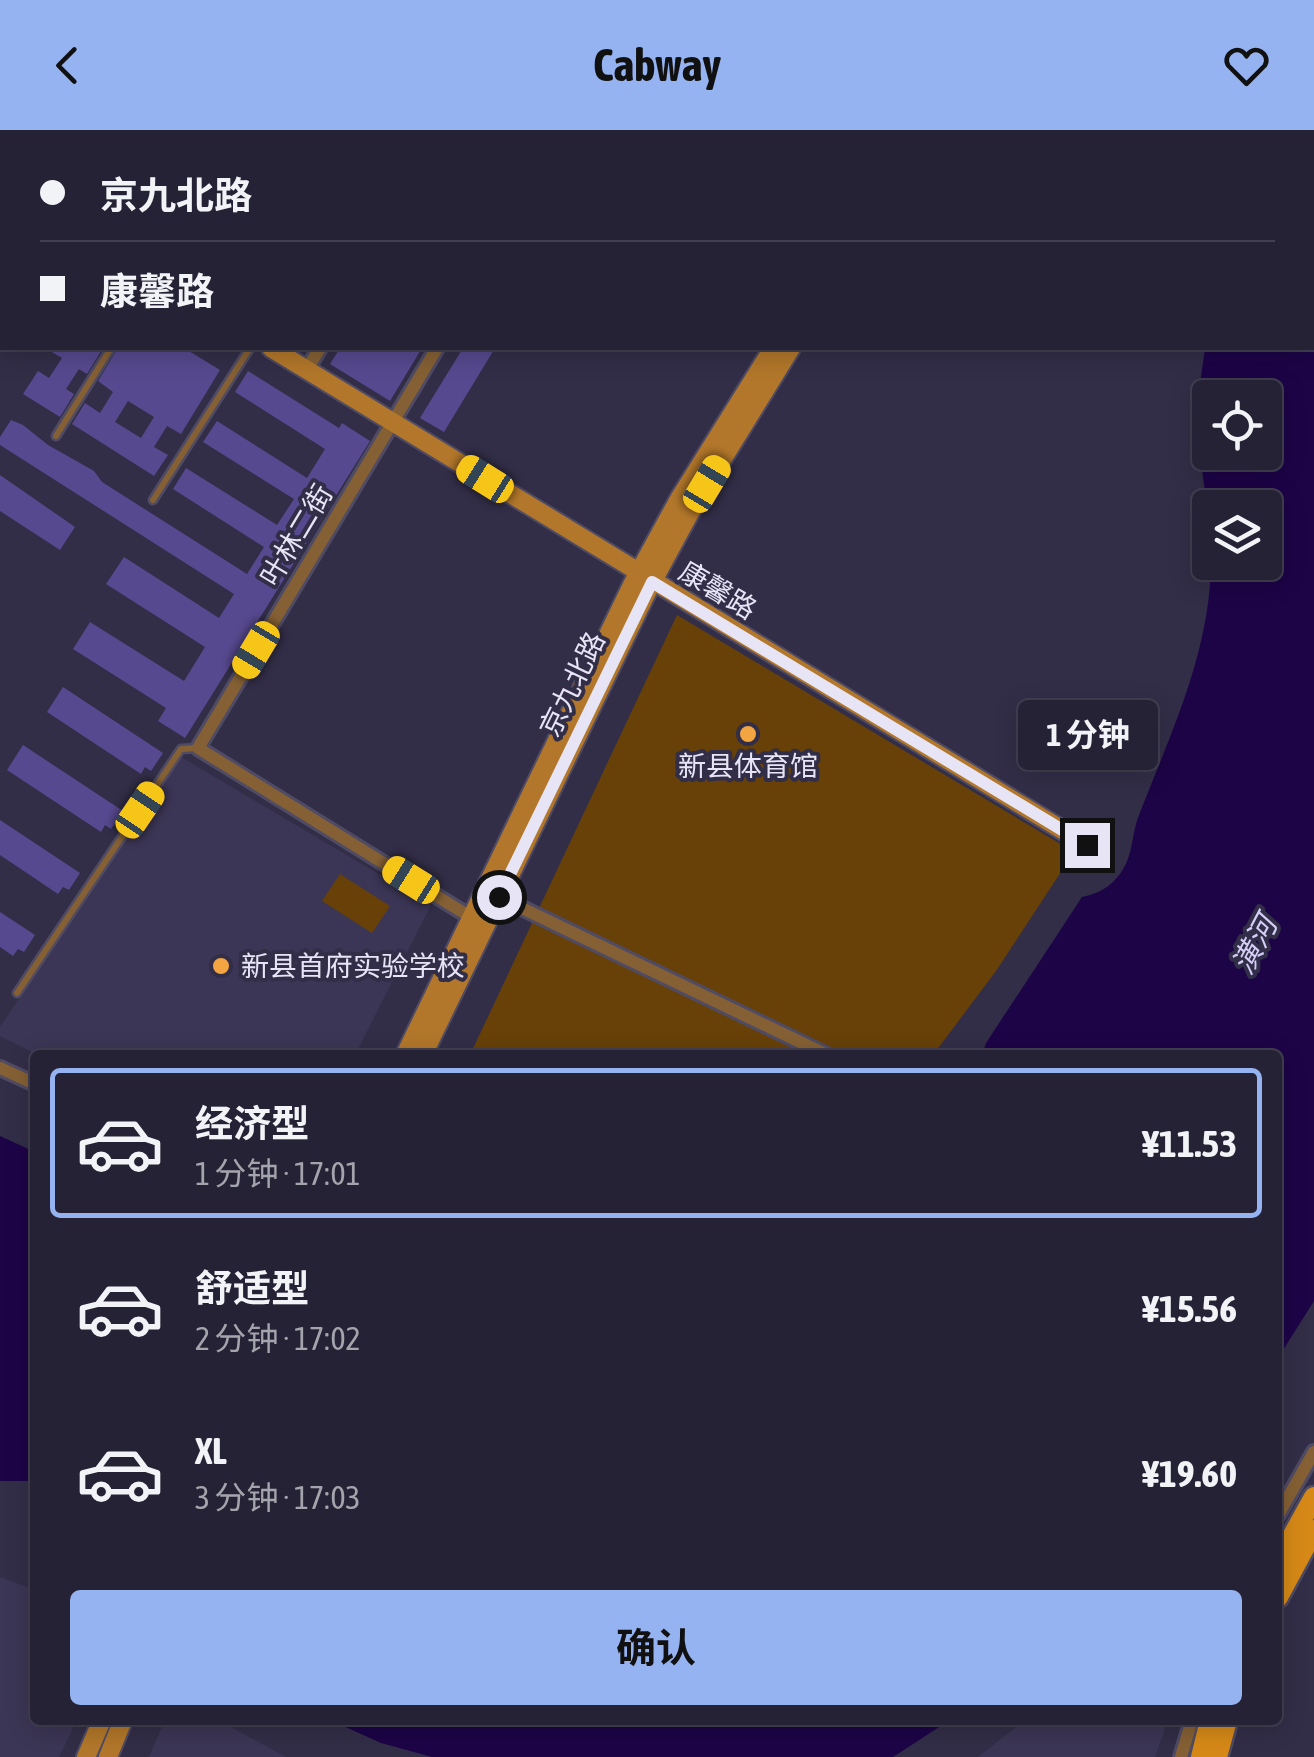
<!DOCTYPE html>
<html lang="zh">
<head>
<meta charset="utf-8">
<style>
	body { margin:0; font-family:"Asap Condensed","Noto Sans SC",sans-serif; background:#2e2a3e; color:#f1f3f6; height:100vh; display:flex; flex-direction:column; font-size:38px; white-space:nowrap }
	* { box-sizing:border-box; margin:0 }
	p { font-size:32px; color:#a4a4ad }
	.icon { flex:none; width:55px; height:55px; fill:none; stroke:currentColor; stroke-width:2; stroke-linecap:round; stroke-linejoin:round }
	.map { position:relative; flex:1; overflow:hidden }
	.drawer { position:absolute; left:30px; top:920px; width:1252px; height:675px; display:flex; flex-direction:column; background:#262236; border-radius:10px; box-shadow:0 5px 25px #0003,0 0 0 2px #423f51 }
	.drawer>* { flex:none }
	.hud { position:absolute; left:0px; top:0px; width:1315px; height:220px; box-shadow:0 5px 25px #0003,0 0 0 2px #423f51; display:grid; align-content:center; height:220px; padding:0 40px; background:#262236 }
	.buttons { position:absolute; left:1192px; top:250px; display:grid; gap:20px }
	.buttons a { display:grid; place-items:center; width:90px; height:90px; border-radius:10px; background:#262236; box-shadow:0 5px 25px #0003,0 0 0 2px #423f51; font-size:50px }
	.end { position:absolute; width:45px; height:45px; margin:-22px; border:12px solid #e6e4f5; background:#111; box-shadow:0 0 0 5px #111 }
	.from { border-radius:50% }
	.bubble { position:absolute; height:70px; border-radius:10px; background:#262236; box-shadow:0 5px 25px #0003,0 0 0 2px #423f51; font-size:32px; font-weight:700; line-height:70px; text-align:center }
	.car { position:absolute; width:30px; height:60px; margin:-30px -15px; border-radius:12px; box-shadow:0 0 8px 2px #0007; background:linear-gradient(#f5c518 24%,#345 0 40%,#f5c518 0 76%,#345 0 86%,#f5c518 0) }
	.hud b { display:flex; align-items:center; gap:35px; height:95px; font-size:38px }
	.hud b+b { border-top:2px solid #423f51 }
	.hud i { width:25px; height:25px; background:#f1f3f6 }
	ul { padding:18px 0 0; list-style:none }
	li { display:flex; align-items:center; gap:30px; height:150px; margin:0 20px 15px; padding:0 20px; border:5px solid transparent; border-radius:10px }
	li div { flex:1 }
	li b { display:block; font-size:38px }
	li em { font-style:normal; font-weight:700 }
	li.selected { border-color:#95b2f1 }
	li>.icon { width:90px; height:90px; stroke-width:1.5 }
	.primary-button { display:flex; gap:20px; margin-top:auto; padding:20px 40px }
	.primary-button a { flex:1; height:115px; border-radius:10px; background:#95b2f1; color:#111; font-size:40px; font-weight:700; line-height:115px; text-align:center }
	header { display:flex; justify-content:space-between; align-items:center; height:130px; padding:0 40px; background:#95b2f1; color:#111; font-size:45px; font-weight:700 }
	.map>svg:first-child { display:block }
</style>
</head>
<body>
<header><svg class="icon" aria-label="back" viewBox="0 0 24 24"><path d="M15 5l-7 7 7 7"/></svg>Cabway<svg class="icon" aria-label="heart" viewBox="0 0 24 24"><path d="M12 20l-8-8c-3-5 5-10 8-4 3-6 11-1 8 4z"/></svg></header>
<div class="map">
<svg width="1314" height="1627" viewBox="0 0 1314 1627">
	<rect width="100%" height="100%" fill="#322e48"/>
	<path fill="#3c3656" d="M181,627L431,775L355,925H38L0,906V897Z
		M0,1447L35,1460V1590H77L59,1627H0Z
		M165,1590H218L286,1627H149Z
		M1025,1590H1168L1155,1627H978Z"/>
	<path fill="#684109" d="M677,485L1074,722L996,841L933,925H470Z
		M340,744L390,776L372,803L322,771Z"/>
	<path fill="#1d0447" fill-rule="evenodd" d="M1235,0H1314V1171L1278,1228V925H982L986,913L1082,767C1099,763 1109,758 1120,744C1134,725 1131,705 1139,685C1171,603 1210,522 1211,433L1265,432V378H1210V397L1195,290L1205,218H1312V2ZM1210,268H1265V322H1210Z
		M0,1006L35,1022V1351H0Z
		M330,1590H950L893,1627H432L381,1613Z"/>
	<path fill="#57498f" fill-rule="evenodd" d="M45,218H103L87,244L79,239L66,259L74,264L60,287L23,264L38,241L49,248L62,228Z
		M118,218H184L220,240L181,304L167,296L154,317L168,325L154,346L72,294L85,273L100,283L113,262L98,251ZM128,271L154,287L141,308L115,292Z
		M340,218H422L390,271L330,234Z
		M463,218H495L444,302L420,288Z
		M248,241L339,298L342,293L370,311L185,608L158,591L166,578L73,519L90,492L184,551L205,517L106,454L124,427L219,488L234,464L0,315V307L11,290L23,295L48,315L94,341L102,352L247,444L264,417L173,359L186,338L277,395L294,369L203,312L217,291L307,348L325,319L235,262Z
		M0,345L75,397L60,420L0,381Z
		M63,557L163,623L151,641L145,637L141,644L47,582Z
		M23,615L123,681L111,699L105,695L101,702L7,640Z
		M0,690L80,743L69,760L63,757L58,764L0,725Z
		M0,782L35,805L24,822L18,819L13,826L0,817Z"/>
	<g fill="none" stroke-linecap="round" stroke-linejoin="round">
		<defs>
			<path id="lane" d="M270,2L272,0
				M1009,2L1011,0
				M56,306L111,218
				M153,370L250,218
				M17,863L181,619L197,618"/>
			<path id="street" d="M692,0L696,2
				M79,2L80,0
				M453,2L454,0
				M566,2L567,0
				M437,218L198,618L472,788
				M307,239L320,218
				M499,767L827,925
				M0,938L35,954
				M1278,1385L1314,1322
				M1181,1627L1192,1590"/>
			<path id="secondary" d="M902,2L904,0
				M921,2L923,0
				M271,218L1087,715
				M405,925L633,453L679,369L773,218
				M423,925L648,460L693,377L791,218
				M86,1627L102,1590
				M108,1627L123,1590"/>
			<path id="primary" d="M1278,1432L1314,1367
				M1278,1467L1314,1400
				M1201,1627L1210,1590
				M1217,1627L1227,1590"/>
		</defs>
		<use href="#lane" stroke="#4f4b64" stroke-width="11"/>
		<use href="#street" stroke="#4f4b64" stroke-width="18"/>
		<use href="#secondary" stroke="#4f4b64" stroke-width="22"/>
		<use href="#primary" stroke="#4f4b64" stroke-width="25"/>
		<use href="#lane" stroke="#856034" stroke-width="6"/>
		<use href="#street" stroke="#856034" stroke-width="12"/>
		<use href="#secondary" stroke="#b2772a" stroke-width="18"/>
		<use href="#primary" stroke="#d68917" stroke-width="20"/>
	</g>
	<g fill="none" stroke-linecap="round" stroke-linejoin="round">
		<path stroke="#e6e4f5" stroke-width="12" d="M499,767L652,452L1087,715"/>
	</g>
	<g fill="#f2a541" stroke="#322e48" stroke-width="4">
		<circle cx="748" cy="604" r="10"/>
		<circle cx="221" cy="836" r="10"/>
	</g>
	<g text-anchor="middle" stroke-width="8" stroke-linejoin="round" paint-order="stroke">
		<g font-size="28" fill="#e6e4f5" stroke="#322e48">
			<text transform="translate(296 405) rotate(-59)" y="10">叶林二街</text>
			<text transform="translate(718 460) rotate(31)" y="10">康馨路</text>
			<text transform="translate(572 554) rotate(-64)" y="10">京九北路</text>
		</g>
		<g font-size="28" fill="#e6e4f5" stroke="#322e48">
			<text x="748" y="646">新县体育馆</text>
			<text x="241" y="846" text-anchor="start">新县首府实验学校</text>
		</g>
		<g font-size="30" font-style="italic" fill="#d4cef7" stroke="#322e48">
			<text transform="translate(1255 815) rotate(-62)" y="10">潢河</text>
		</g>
	</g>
</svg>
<div class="buttons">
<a><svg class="icon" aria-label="locate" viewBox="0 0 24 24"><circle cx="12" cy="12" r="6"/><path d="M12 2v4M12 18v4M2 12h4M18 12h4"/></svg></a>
<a><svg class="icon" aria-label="layers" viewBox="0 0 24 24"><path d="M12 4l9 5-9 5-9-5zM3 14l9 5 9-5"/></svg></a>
</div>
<i class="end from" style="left:499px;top:767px"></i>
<i class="end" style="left:1087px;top:715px"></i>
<div class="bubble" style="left:1018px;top:570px;width:140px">1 分钟</div>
<i class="car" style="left:485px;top:349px;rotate:302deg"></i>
<i class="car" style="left:707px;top:354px;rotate:31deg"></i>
<i class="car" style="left:256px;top:520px;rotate:211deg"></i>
<i class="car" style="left:140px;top:680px;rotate:34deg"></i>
<i class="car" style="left:411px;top:750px;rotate:302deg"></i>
<div class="hud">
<b><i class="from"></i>京九北路</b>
<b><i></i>康馨路</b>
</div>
<section class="drawer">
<ul>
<li class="selected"><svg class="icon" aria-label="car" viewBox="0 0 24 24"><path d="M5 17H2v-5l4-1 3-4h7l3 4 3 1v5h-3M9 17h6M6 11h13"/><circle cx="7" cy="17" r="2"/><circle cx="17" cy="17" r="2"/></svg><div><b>经济型</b><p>1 分钟 · 17:01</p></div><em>¥11.53</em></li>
<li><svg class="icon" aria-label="car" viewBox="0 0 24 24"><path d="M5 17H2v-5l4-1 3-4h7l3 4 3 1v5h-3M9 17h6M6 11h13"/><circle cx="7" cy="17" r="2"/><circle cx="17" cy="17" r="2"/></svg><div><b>舒适型</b><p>2 分钟 · 17:02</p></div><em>¥15.56</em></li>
<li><svg class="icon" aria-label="car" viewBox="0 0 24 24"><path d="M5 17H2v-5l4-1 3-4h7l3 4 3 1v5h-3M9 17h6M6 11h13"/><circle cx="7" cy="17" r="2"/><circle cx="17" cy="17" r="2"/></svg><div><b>XL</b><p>3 分钟 · 17:03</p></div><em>¥19.60</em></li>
</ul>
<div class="primary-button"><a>确认</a></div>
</section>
</div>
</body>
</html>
